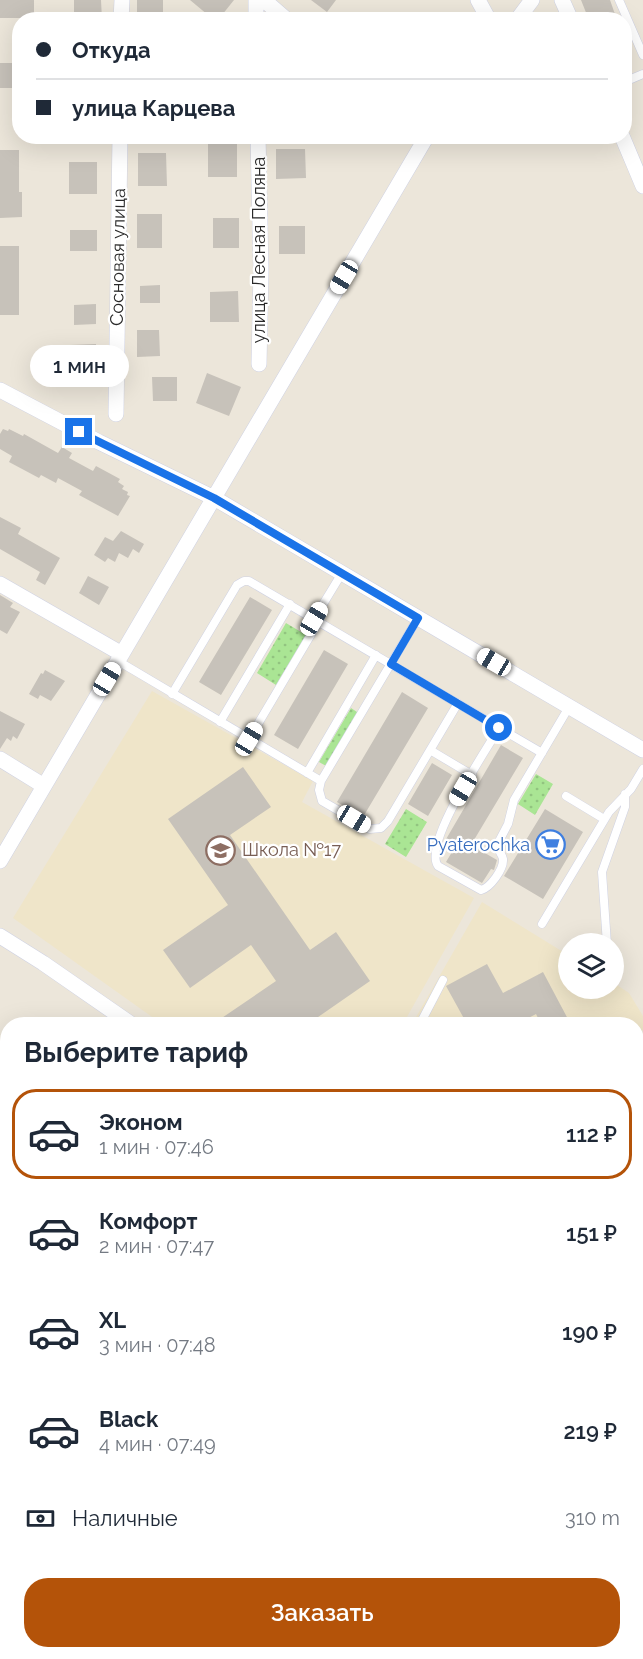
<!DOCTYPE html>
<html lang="ru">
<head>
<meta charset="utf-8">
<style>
	body { margin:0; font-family:Raleway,sans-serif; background:#f6f6f7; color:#1f2937; height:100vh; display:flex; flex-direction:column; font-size:22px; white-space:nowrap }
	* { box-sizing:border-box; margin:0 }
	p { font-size:20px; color:#747a83 }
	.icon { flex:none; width:33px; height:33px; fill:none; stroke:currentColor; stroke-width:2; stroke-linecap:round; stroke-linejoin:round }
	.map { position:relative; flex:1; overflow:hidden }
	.sheet { position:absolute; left:0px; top:1017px; width:644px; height:642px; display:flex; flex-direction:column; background:#fff; border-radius:24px 24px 0 0; box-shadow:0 6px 24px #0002 }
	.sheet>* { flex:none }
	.guide { position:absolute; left:12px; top:12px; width:620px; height:132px; border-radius:24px; box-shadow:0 6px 24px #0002; display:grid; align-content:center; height:132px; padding:0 24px; background:#fff }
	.fabs { position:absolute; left:558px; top:933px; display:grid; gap:12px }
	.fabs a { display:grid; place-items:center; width:66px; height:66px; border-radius:50%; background:#fff; box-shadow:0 6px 24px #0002; font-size:30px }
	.end { position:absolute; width:27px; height:27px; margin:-14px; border:8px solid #1a73e8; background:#fff; box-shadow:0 0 0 3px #fff }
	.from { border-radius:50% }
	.bubble { position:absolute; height:42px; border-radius:21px; background:#fff; box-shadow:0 6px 24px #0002; font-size:20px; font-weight:600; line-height:42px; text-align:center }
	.car { position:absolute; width:18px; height:36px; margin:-18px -9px; border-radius:8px; box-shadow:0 0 4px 2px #0007; background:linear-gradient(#fff 24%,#345 0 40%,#fff 0 76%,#345 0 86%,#fff 0) }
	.guide b { display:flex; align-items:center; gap:21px; height:57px; font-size:22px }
	.guide b+b { border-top:2px solid #e0e1e3 }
	.guide i { width:15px; height:15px; background:#1f2937 }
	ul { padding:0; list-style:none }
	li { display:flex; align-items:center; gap:18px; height:90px; margin:0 12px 9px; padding:0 12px; border:3px solid transparent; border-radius:24px }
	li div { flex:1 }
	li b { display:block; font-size:22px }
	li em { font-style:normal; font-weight:600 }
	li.selected { border-color:#b45309 }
	li>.icon { width:54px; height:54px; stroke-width:1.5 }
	h2 { padding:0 24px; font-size:27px; line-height:72px }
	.pay { display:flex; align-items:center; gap:15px; height:66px; padding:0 24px; font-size:22px }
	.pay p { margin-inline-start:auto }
	.button { display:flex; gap:12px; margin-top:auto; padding:12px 24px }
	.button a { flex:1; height:69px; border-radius:24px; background:#b45309; color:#fff; font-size:24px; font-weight:600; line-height:69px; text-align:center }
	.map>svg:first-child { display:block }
</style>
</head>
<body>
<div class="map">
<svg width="643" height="1659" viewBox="0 0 643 1659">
	<defs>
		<pattern id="park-dots" width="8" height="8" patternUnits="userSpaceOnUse" patternTransform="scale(1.5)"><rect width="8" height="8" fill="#aae594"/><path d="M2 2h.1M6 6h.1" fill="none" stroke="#92c480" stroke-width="1.8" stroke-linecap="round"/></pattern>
	</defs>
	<rect width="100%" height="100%" fill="#ece6da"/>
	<path fill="#efe5c9" d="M152,691L313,781L302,802L474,898L403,1024H162L13,918Z
		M482,902L568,955V988H614V983L629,993L643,1016V1030L636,1034V1024H412Z"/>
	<path fill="url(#park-dots)" d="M286,623L306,635L276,685L257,673Z
		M351,708L360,714L328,767L319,762Z
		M536,774L553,784L535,815L518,804Z
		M406,809L427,822L406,857L385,844Z"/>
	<path fill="#beed8f" d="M643,1432V1460L636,1462V1434Z"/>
	<path fill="#c7c2ba" d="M0,0H34V18H0Z
		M74,0H101L102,20H74Z
		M137,0H163V20H137Z
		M190,0H234L218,20H214Z
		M311,0H336L327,12Z
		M581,0H610L617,20H589Z
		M0,63H20V88H0Z
		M208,141H237V177H208Z
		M276,149H305L306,178L276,179Z
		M0,150H19V192H22V217L0,218Z
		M138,153H166L167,186H138Z
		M69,162H97V194H69Z
		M137,214H162V248H137Z
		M213,218H239V248H213Z
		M279,226H305V254H279Z
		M70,230H97V251H70Z
		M0,246H19V315H0Z
		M160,285V303H140V286Z
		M238,291L239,322H210V292Z
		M96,304V324L74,325V305Z
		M137,330H159L160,356L137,357Z
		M96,344V372H70V345Z
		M207,373L241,387L229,416L196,403Z
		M152,377H177V401H153Z
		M3,429L8,431L9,429L23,436L24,434L58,453L62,447L72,453L69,458L93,471L96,466L120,479L118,482L124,486L122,489L128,492L127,495L130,496L118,516L79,495L82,491L58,478L56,483L41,475L39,478L9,462L12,456L0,449V434Z
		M0,517L21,528L18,534L60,558L45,585L36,580L40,572L0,549Z
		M121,531L144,544L139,553L133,549L128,558L119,553L115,562L108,558L105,562L94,555L105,537L113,541Z
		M88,576L109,587L99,605L79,593Z
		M0,595L13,603L10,607L20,612L7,634L0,630Z
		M250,597L272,610L221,695L199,682Z
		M324,650L348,664L298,749L274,735Z
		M45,670L65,681L51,701L40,695L38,699L29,694L41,673L43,674Z
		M402,692L428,708L363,817L337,802Z
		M0,711L25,724L17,739L13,736L11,741L7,738L0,749Z
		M501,745L523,758L471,845L497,860L494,870L491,869L482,883L446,862L455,847L445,841Z
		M432,763L452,775L428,816L408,804Z
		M243,767L271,807L230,835L310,950L336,932L370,981L308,1024H213L276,981L251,945L190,988L163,950L228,905L168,819Z
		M545,809L583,832L543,899L504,876Z
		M487,964L503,993L543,972L569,1021L562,1024H541L536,1014L517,1024H467L446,986Z"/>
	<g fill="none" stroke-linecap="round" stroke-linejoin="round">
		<defs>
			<path id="lane" d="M619,0L643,55
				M624,82L643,74
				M418,618L321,781L319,790L322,801L370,829L381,828L388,821L458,703
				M314,619L342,573
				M118,661L321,781
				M172,694L237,585L244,581H249L542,753
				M220,722L290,604
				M499,728C486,751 422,844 438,866L481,890C490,888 504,869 503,859C502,854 498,851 497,845L508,824L514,800L569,707
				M249,739L319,621
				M430,750L472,775
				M307,773L376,655
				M566,796L604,819
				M542,924L609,812L631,789L643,769
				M607,944L602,872L625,807V794
				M420,1024L443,980
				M636,1347L643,1351
				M636,1508L643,1512
				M636,1574L643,1561
				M294,1652L298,1659
				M364,1652L369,1659
				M625,1652L639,1659
				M402,1659L406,1652
				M487,1659L492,1652"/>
			<path id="street" d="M256,0V20
				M264,0L287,20
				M478,0L489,20
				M562,0L571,20
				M121,20L122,0
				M517,20L532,0
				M258,136L261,270L259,364
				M622,136L643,186
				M0,390L99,442L214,498L643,750
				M116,414L120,136
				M0,584L122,654
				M0,759L44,786
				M0,861L427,136
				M0,936L43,963L131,1024
				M0,1284L8,1296
				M636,1327L643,1331
				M0,1617L8,1613
				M224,1652L229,1659"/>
		</defs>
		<use href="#lane" stroke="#cfd2e3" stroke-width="9"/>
		<use href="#street" stroke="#cfd2e3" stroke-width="16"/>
		<use href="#lane" stroke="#fff" stroke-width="8"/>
		<use href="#street" stroke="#fff" stroke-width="15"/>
	</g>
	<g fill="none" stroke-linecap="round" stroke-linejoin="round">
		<path stroke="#1a73e8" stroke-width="8" d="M79,432L214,498L418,618L391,664L499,728"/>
	</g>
	<defs>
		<symbol id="supermarket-ring" viewBox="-11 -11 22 22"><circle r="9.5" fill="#fff" stroke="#3f7fe0" stroke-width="1.5"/><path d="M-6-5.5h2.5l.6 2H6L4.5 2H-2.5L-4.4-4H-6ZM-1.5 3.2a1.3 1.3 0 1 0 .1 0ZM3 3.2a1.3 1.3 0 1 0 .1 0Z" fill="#3f7fe0"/></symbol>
		<symbol id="school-ring" viewBox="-11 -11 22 22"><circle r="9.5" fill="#fff" stroke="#8d6e63" stroke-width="1.5"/><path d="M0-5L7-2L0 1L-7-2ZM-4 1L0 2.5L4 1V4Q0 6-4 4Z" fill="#8d6e63"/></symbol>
	</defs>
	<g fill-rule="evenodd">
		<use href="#supermarket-ring" x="534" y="828" width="33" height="33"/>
		<use href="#school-ring" x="204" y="834" width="33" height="33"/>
	</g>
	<g text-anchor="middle" stroke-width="4.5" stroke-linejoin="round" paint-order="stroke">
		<g font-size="18" fill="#292929" stroke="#fff">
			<text transform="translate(259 250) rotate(-90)" y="6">улица Лесная Поляна</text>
			<text transform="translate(118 257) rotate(-89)" y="6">Сосновая улица</text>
		</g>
		<g font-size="18" fill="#366cbe" stroke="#fff" text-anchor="end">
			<text x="530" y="851">Pyaterochka</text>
		</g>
		<g font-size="18" fill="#785e54" stroke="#fff" text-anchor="start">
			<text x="242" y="856">Школа №17</text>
		</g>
	</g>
</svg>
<div class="fabs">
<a><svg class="icon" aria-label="layers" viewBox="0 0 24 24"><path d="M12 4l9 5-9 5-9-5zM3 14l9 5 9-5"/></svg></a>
</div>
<i class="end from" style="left:499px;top:728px"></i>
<i class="end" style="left:79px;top:432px"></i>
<div class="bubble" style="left:30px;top:345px;width:99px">1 мин</div>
<i class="car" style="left:344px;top:277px;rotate:211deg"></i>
<i class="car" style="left:314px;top:619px;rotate:31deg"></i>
<i class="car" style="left:494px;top:662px;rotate:300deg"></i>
<i class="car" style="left:107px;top:679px;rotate:31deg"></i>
<i class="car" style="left:249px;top:739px;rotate:31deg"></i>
<i class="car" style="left:463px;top:789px;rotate:211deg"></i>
<i class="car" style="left:354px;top:819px;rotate:121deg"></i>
<div class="guide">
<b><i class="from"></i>Откуда</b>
<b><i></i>улица Карцева</b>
</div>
<section class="sheet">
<h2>Выберите тариф</h2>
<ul>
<li class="selected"><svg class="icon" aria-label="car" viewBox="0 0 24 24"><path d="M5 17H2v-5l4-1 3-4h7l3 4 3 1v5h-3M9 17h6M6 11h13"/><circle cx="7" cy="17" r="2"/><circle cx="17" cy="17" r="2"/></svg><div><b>Эконом</b><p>1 мин · 07:46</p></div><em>112 ₽</em></li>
<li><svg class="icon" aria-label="car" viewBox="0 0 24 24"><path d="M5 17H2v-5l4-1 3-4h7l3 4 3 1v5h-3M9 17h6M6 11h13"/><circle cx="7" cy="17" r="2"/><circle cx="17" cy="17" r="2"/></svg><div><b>Комфорт</b><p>2 мин · 07:47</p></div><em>151 ₽</em></li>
<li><svg class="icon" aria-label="car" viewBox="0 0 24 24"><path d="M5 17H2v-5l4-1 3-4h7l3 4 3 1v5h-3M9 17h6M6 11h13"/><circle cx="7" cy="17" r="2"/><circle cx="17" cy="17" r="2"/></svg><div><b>XL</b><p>3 мин · 07:48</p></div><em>190 ₽</em></li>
<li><svg class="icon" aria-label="car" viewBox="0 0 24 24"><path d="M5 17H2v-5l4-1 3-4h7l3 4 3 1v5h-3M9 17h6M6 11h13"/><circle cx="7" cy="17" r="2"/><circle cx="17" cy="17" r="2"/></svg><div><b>Black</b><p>4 мин · 07:49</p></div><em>219 ₽</em></li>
</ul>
<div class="pay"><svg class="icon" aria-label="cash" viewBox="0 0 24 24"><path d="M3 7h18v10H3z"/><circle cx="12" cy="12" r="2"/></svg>Наличные<p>310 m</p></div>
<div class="button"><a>Заказать</a></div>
</section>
</div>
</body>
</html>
